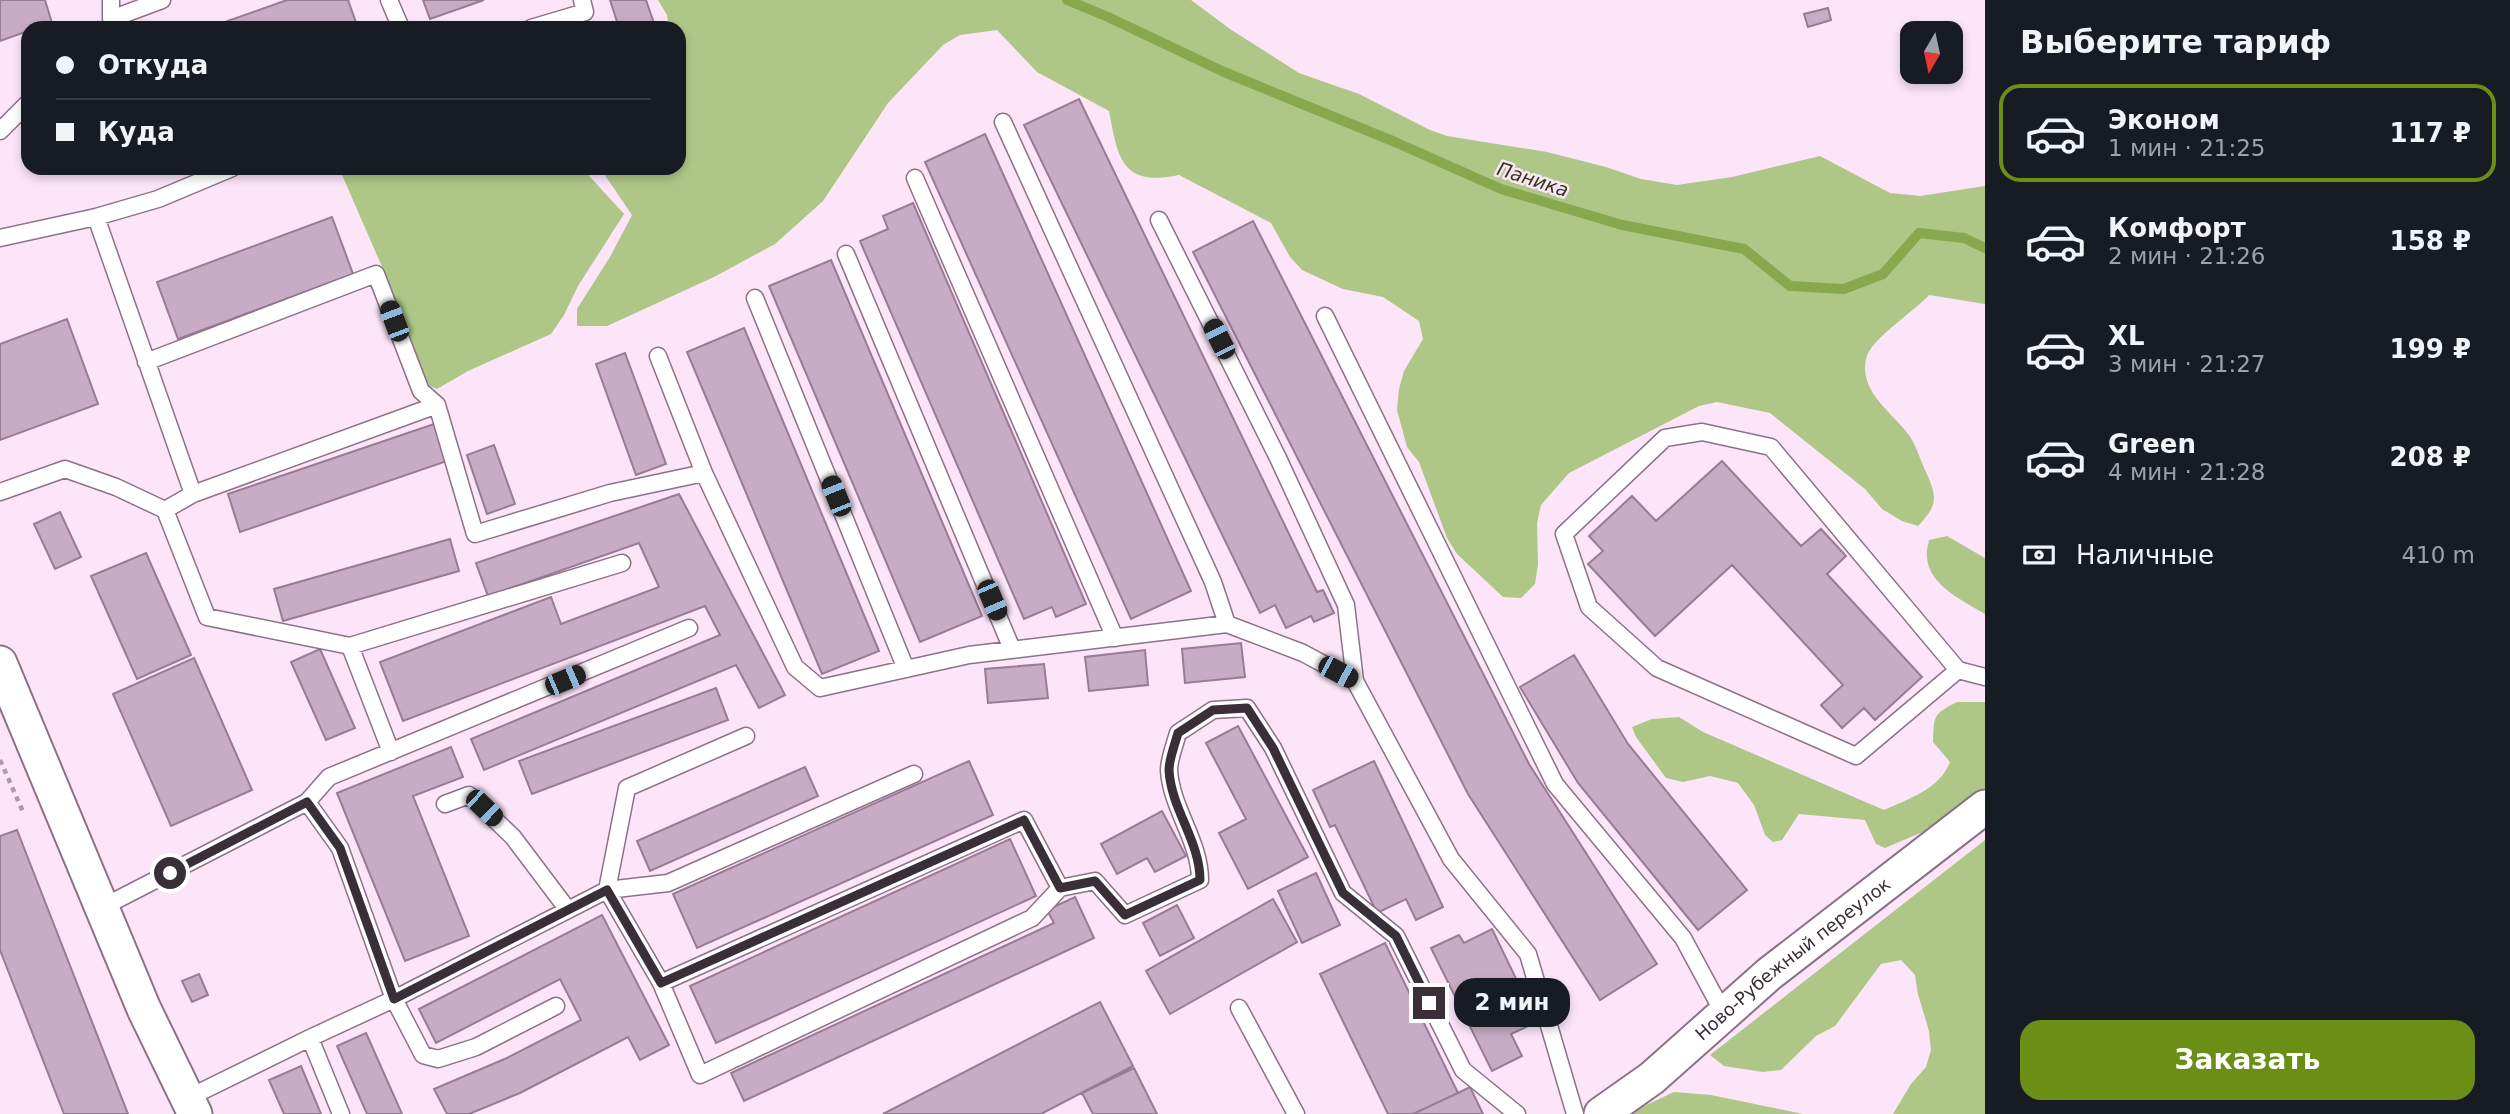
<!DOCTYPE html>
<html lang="ru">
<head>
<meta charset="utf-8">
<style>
	body { margin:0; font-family:"DejaVu Sans",sans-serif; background:#242831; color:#f1f3f6; height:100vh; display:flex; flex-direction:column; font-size:26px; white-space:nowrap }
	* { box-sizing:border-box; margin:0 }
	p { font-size:23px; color:#9ea1a6 }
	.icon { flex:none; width:38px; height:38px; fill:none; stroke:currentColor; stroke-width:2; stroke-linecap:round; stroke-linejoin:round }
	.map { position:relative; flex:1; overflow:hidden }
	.panel { display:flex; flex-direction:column; background:#171b24; width:525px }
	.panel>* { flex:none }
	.top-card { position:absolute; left:21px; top:21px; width:665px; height:154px; border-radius:21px; box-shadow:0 4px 10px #0003; display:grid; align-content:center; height:154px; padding:0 35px; background:#171b24 }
	.needle { width:46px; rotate:189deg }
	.tools { position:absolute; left:1900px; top:21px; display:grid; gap:14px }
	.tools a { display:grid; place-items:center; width:63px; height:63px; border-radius:14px; background:#171b24; box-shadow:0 4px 10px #0003; font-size:35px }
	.end { position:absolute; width:32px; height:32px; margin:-16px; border:9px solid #3a2f39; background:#fff; box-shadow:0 0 0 4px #fff }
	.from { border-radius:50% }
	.bubble { position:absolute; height:49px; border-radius:21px; background:#171b24; box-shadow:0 4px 10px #0003; font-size:23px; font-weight:600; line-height:49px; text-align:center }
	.car { position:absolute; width:21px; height:42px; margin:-21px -10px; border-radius:9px; box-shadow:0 0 5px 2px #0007; background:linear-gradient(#222 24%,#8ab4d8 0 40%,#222 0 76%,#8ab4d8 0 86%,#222 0) }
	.top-card b { display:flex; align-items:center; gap:24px; height:66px; font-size:26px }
	.top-card b+b { border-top:2px solid #363941 }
	.top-card i { width:18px; height:18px; background:#f1f3f6 }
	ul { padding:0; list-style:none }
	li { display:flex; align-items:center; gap:21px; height:98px; margin:0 14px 10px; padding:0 21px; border:4px solid transparent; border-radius:21px }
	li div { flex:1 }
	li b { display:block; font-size:26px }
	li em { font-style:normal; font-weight:600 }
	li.active { border-color:#6b8e17 }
	li>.icon { width:63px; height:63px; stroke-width:1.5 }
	h2 { padding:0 35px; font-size:32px; line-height:84px }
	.pay { display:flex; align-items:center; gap:18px; height:77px; padding:0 35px; font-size:26px }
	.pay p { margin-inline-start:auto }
	.primary-button { display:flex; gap:14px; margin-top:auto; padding:14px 35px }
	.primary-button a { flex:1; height:80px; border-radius:21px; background:#6b8e17; color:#fff; font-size:28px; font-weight:600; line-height:80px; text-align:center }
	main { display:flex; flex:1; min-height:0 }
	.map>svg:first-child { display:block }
</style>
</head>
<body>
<main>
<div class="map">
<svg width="1985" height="1114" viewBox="0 0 1985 1114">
	<rect width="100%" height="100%" fill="#fce4f9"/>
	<path fill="#aec787" d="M658,0H1191L1230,29L1299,73L1359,94L1430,130L1447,136L1547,152L1606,167L1641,179L1677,185L1732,177L1820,156L1890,193L1920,196L1985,186V304L1929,295C1914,312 1870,339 1866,359C1859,392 1892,412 1909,435C1916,445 1920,459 1925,470C1937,496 1939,504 1918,526L1902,521L1882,509L1865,489L1770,413L1717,402L1699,406L1569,473L1541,505L1537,523L1538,565L1535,584L1521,598L1503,597L1457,554L1447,538L1419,462L1407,447L1397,410L1399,389L1404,371L1423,339L1419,321L1383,297L1343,289L1302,270L1290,257L1271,223L1179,175C1121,187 1118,158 1109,111L1037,72L997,30L960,35L943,45L888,103L823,201L775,244L714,277L607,326H577V309L610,257L632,215L600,168H679V28H669L667,15Z
		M339,168H582L624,214L578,286L564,315L551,334L468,371L437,389L427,385L383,269Z
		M1947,536L1985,558V614C1965,602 1928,585 1927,557C1926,552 1928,545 1929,540Z
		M1957,702H1985V788L1932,828L1885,848L1876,844L1865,820L1799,814L1782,840L1773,842L1765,835L1754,805L1738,783L1710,776L1683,782L1666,778L1636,737L1632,727L1652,719L1679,717L1703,732L1884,810C1908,799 1940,789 1950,762L1933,742C1934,716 1933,714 1957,702Z
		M1985,840V1114H1893L1911,1084L1926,1067L1931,1050L1929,1031L1918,994L1915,975L1901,960L1881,964L1835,1026L1816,1036L1781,1070L1763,1072L1724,1066L1710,1055Z
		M1674,1092L1711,1095L1803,1114H1633L1640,1108Z"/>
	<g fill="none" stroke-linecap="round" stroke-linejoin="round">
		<path stroke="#88a84d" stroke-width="10" d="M1067,0L1108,17L1224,72L1395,142L1501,189L1622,225L1744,249L1790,286L1844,289L1883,274L1919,233L1964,238L1985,248"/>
	</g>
	<path fill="#c8acc5" stroke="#977c94" stroke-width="2" d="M0,0H45L52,23L37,28H28V31L0,41Z
		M287,0H348L358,28H208Z
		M423,0H484L430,19Z
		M610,0H646L655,26L619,28Z
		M1828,8L1831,20L1808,27L1804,14Z
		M1079,99L1317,592L1323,590L1334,613L1314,622L1311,616L1286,628L1275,605L1260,613L1024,125Z
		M985,134L1191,591L1131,619L925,162Z
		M913,203L1086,604L1056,617L1052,607L1024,619L860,241L888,229L883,216Z
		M332,217L353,274L178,339L157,282Z
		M1253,221L1529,764L1657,964L1600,1000L1468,794L1193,252Z
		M831,260L982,616L920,642L769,286Z
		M67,319L98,404L0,440V344Z
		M744,328L879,651L822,674L687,352Z
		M625,353L666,464L636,475L596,364Z
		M437,423L450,460L240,532L228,494Z
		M494,445L515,504L487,514L467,455Z
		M1722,461L1801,546L1821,529L1846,556L1827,574L1922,677L1875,720L1864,708L1842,728L1821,705L1843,685L1732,565L1655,636L1588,564L1603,551L1589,536L1632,496L1656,521Z
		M679,494L785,695L759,708L736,665L484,770L471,739L720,635L705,606L403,721L380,662L551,597L561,624L659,587L639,543L488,596L476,563Z
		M60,512L81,557L55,569L34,524Z
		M450,539L459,571L283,621L274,589Z
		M146,553L191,655L137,679L91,576Z
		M1241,643L1245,677L1185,683L1182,649Z
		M320,649L355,728L326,740L291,662Z
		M1145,650L1148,685L1089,691L1085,657Z
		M1574,655L1628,744L1747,890L1698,930L1578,783L1520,687Z
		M194,658L252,790L171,826L113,694Z
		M1044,664L1048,698L988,703L985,669Z
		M716,688L728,720L532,794L519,761Z
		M1238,726L1308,857L1248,889L1219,833L1246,819L1206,743Z
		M451,747L463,777L413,796L469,936L405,961L337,793Z
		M969,761L993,815L697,948L673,894Z
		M1374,761L1443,907L1416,920L1406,899L1377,913L1335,825L1330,827L1313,790Z
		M805,767L818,796L650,871L637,841Z
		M1162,811L1186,856L1155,872L1147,858L1117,874L1101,844Z
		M17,830L128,1114H64L0,950V836Z
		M1010,839L1036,896L716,1043L690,986Z
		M1316,873L1340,925L1302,943L1278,891Z
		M1075,897L1094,938L744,1101L731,1073L1054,923L1047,910Z
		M1273,899L1297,942L1170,1014L1146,971Z
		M1177,905L1194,938L1160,956L1143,923Z
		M602,915L669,1045L640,1060L628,1037L520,1093L469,1114H447L434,1089L507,1058L581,1020L560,979L436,1043L419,1009Z
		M1492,929L1537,1022L1511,1034L1522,1056L1492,1071L1431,948L1459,935L1464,943Z
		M1385,943L1458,1093L1413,1114H1388L1320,974Z
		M199,974L208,995L192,1002L182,981Z
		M1100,1002L1133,1066L1041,1114H883Z
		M366,1033L402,1114H367L337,1046Z
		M301,1066L321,1114H284L269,1080Z
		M1134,1068L1157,1114H1093L1082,1093Z
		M1470,1087L1483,1114H1413L1458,1093Z"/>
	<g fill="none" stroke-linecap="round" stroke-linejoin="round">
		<defs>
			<path id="lane" d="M111,0V19L162,0
				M389,0L401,28
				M531,28L585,12L582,0
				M1003,122L1213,582L1227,624
				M0,131L28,103
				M915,178L1115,638
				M96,217L193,494L165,510
				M1159,220L1278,458L1346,605L1355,681L1451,859L1528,954L1575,1114
				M0,238L96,217L158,199L232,168
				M846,254L1012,649
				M755,298L906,669
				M1325,316L1555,784L1683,938L1724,1014
				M658,356L704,473
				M146,362L376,274L421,391L437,405L475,534L610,493L704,473L795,667L820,688L969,655L1227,624L1303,653L1355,681
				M0,492L65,469L116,487L165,510L207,617L350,646
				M193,494L437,405
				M1958,670L1856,756L1657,668L1589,607L1564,534L1665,438L1702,432L1771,447L1958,670L1985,677
				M746,736L627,788L607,890L668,883L914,774
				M391,752L350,646L622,563
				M307,802L340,848L394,999L607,890L661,983L1024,820L1060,888L1032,918L700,1075L661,983
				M445,804L469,795L513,837L568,910
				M1060,888L1095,881L1125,915L1200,880C1200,841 1171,808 1169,770C1169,759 1175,744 1178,733L1213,710L1247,708L1273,748L1343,893L1396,936L1463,1070L1517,1114
				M101,908L307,802L329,777L689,628
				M1239,1008L1296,1114
				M310,1038L394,999L423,1055L438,1059L476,1047L556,1006
				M188,1098L310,1038L341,1114"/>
			<g id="street">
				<path d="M0,663L144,1009L195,1114"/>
				<path id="s1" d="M1601,1114L1652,1078L1769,974L1985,807"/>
			</g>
		</defs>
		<use href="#lane" stroke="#8c7289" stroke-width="19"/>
		<use href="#street" stroke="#8c7289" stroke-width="37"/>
		<path stroke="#ac9aaa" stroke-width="4.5" stroke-dasharray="5 5" stroke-linecap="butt" d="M0,760L24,814"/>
		<use href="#lane" stroke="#fff" stroke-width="16"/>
		<use href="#street" stroke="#fff" stroke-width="33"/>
	</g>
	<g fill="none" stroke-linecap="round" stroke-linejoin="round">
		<path stroke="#3a2f39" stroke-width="9" d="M170,873L307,802L340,848L394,999L607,890L661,983L1024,820L1060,888L1095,881L1125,915L1200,880C1200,841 1171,809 1169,770C1169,759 1175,744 1178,733L1213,710L1247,708L1273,748L1343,893L1396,936L1429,1003"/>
	</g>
	<g text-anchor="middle" stroke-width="5" stroke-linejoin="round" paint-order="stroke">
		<g font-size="18" fill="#3a2f39" stroke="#fce4f9">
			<text dy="6" stroke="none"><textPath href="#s1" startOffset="247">Ново-Рубежный переулок</textPath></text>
		</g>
		<g font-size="19" font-style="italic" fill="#2e3b15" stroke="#fce4f9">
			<text transform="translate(1533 179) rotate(18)" y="7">Паника</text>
		</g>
	</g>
</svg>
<div class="tools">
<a><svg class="needle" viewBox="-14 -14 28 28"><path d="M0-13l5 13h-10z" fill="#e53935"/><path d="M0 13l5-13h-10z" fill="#9ea1a6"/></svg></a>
</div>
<i class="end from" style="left:170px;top:873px"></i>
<i class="end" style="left:1429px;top:1003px"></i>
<div class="bubble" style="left:1454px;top:978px;width:116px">2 мин</div>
<i class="car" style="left:394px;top:321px;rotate:339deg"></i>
<i class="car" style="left:1219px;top:339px;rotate:333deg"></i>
<i class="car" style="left:836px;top:496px;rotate:338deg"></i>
<i class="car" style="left:992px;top:600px;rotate:157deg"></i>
<i class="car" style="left:1338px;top:672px;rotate:118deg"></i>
<i class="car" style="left:565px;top:680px;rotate:67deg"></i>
<i class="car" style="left:484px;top:808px;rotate:134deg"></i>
<div class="top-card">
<b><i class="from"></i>Откуда</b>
<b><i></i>Куда</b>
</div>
</div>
<section class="panel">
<h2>Выберите тариф</h2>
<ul>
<li class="active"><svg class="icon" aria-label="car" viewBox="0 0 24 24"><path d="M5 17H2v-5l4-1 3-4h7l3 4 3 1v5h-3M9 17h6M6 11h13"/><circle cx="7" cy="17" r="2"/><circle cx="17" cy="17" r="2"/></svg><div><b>Эконом</b><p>1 мин · 21:25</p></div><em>117 ₽</em></li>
<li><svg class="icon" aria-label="car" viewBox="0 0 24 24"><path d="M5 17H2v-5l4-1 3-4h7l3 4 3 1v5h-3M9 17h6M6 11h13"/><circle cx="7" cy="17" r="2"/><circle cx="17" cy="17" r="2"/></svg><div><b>Комфорт</b><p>2 мин · 21:26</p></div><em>158 ₽</em></li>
<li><svg class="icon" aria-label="car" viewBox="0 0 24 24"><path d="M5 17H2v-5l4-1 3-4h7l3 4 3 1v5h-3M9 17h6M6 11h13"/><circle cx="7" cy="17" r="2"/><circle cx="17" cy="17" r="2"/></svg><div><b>XL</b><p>3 мин · 21:27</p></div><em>199 ₽</em></li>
<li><svg class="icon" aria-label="car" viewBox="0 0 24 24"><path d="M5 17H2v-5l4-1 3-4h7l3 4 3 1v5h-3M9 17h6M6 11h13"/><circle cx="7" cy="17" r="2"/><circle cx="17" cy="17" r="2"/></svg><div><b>Green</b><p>4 мин · 21:28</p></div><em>208 ₽</em></li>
</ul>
<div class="pay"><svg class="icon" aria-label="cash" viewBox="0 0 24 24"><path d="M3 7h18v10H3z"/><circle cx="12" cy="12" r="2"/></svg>Наличные<p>410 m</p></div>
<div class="primary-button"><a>Заказать</a></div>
</section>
</main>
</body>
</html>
